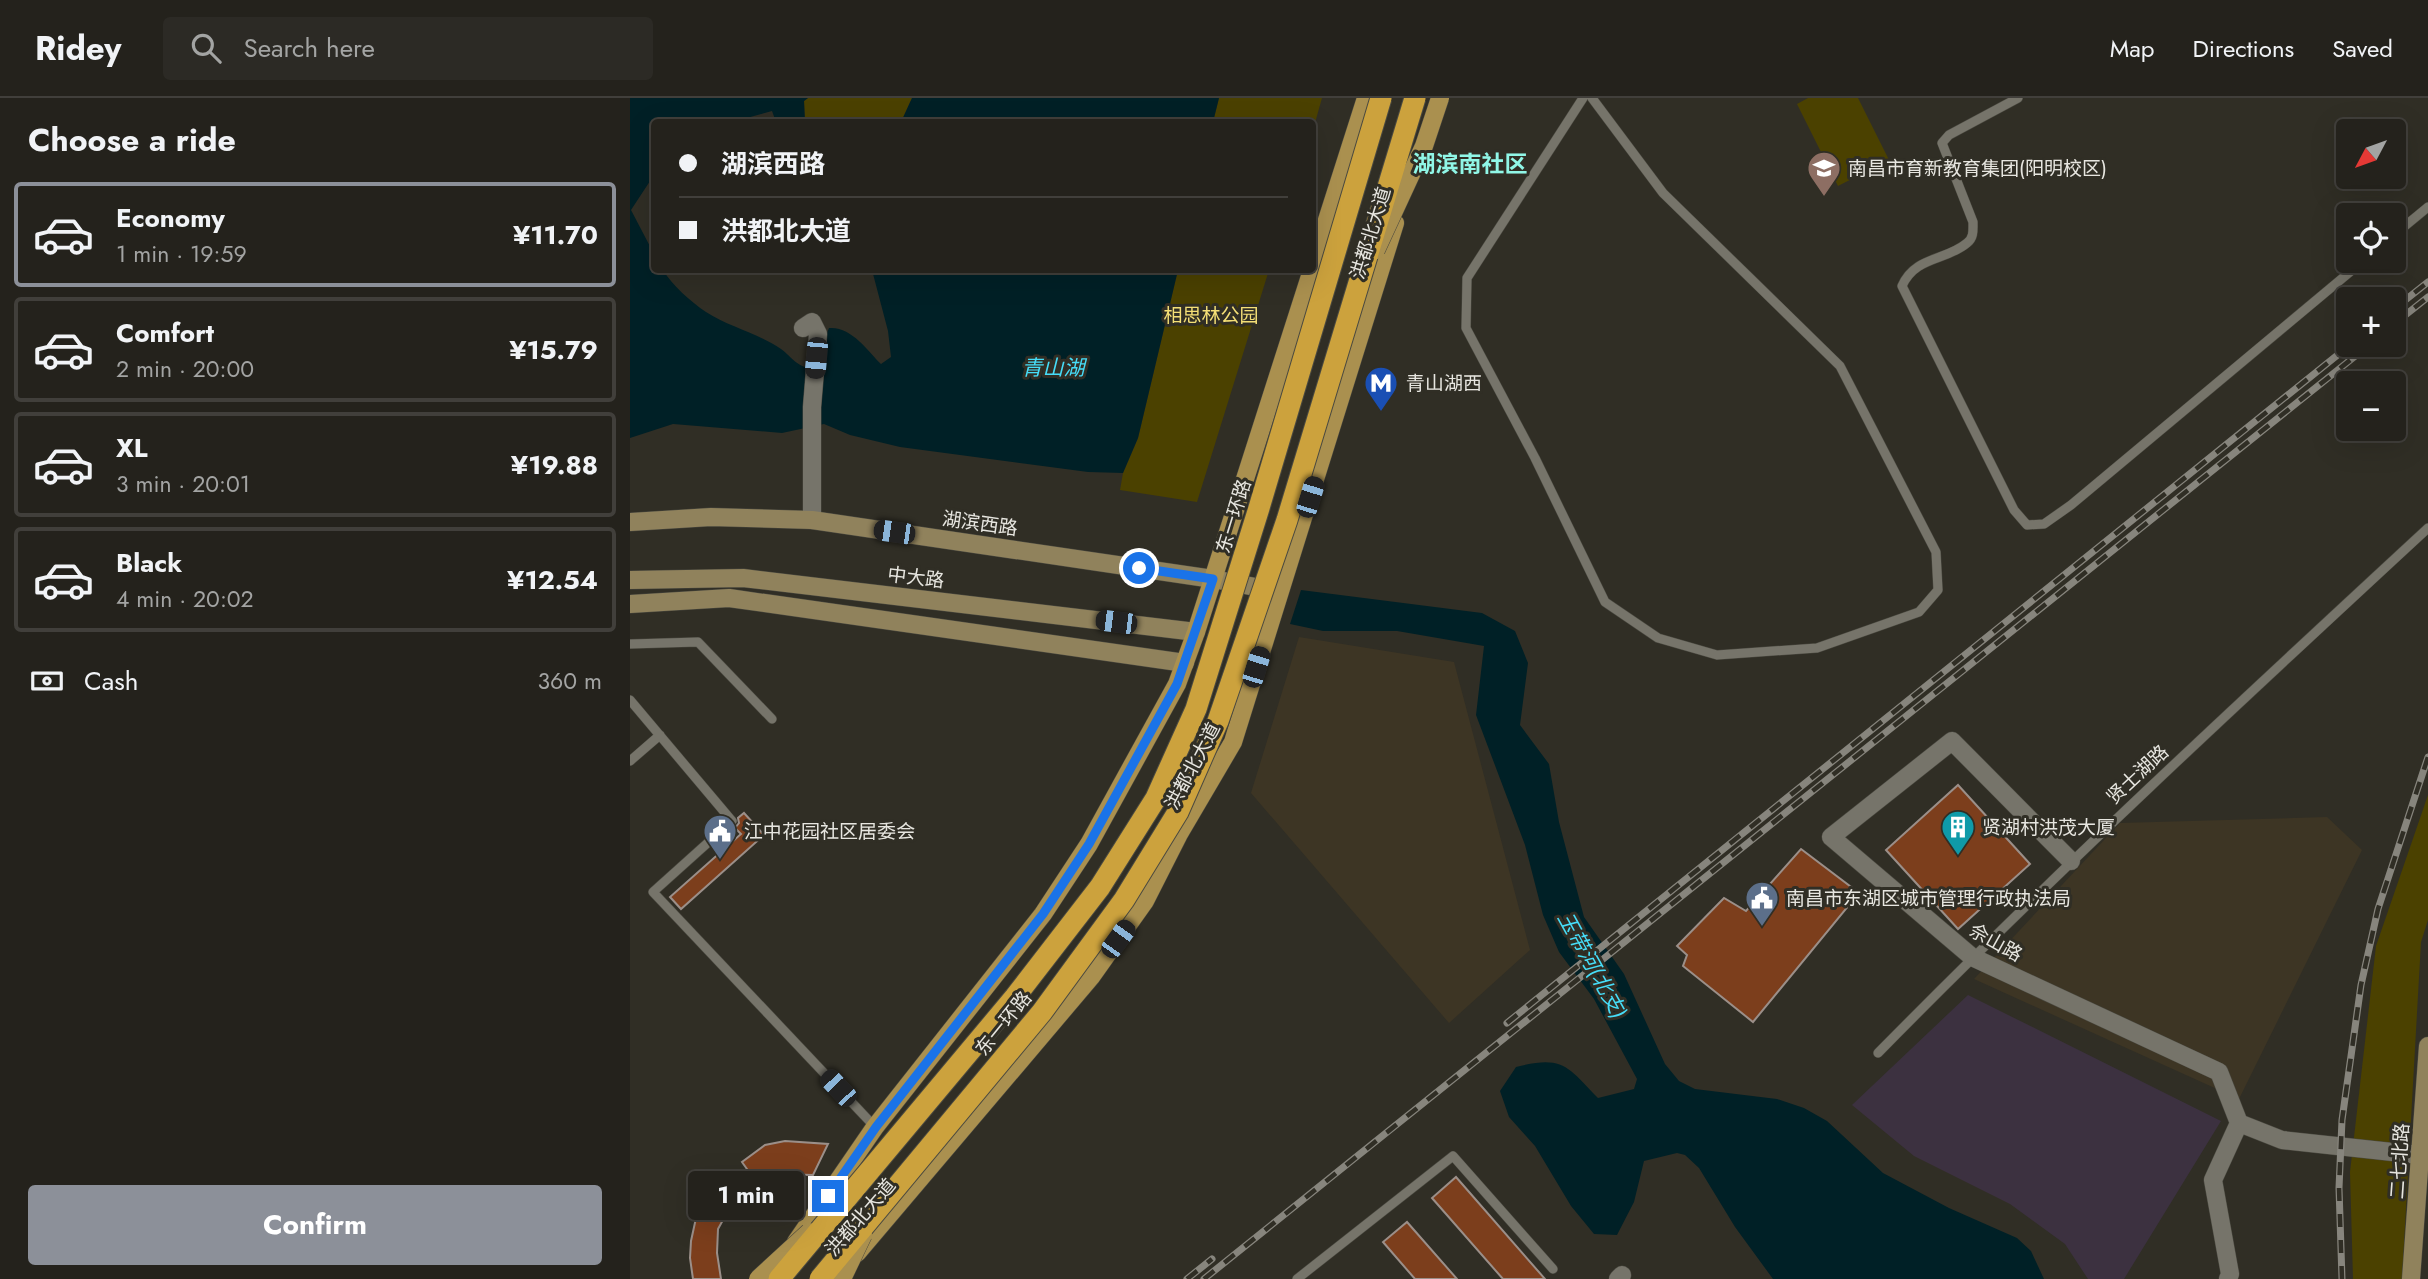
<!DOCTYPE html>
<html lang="en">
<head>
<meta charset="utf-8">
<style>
	body { margin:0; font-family:Jost,"Noto Sans SC",sans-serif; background:#2c2a25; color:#f1f3f6; height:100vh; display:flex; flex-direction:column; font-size:26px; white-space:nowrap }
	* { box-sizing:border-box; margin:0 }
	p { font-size:23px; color:#a3a4a3 }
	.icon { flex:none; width:38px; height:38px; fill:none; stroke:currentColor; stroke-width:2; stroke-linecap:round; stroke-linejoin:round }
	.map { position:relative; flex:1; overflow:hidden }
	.drawer { display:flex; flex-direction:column; background:#24221c; width:630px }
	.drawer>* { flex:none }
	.guide { position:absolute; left:21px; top:21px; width:665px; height:154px; border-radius:7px; box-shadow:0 7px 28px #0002,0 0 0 2px #413f3b; display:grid; align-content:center; height:154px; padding:0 28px; background:#24221c }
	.needle { width:46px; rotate:229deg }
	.fabs { position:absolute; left:1706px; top:21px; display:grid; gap:14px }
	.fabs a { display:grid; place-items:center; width:70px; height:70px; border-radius:7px; background:#24221c; box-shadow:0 7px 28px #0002,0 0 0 2px #413f3b; font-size:35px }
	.end { position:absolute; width:32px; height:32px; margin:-16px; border:9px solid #1a73e8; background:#fff; box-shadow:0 0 0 4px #fff }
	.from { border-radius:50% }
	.bubble { position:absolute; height:49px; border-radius:7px; background:#24221c; box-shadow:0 7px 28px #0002,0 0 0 2px #413f3b; font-size:23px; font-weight:700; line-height:49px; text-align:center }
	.car { position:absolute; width:21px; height:42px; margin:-21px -10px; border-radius:9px; box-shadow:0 0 5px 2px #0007; background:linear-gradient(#222 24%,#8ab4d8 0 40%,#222 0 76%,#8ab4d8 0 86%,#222 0) }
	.guide b { display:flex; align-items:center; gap:24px; height:66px; font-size:26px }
	.guide b+b { border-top:2px solid #413f3b }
	.guide i { width:18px; height:18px; background:#f1f3f6 }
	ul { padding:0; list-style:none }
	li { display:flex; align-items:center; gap:21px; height:105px; margin:0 14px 10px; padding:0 14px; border:4px solid #413f3b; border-radius:7px }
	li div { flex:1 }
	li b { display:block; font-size:26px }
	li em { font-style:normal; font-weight:700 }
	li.selected { border-color:#8c9099 }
	li>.icon { width:63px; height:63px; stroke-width:1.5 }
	h2 { padding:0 28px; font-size:32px; line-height:84px }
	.pay { display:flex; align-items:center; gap:18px; height:77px; padding:0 28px; font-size:26px }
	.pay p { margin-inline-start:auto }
	.action { display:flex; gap:14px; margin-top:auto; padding:14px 28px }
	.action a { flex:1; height:80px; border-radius:7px; background:#8c9099; color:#fff; font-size:28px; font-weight:700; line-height:80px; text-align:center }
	header { display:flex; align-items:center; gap:42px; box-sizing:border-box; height:98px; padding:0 35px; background:#24221c; border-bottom:2px solid #413f3b }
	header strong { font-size:33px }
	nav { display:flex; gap:38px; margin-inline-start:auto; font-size:24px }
	.search { width:490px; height:63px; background:#2c2a25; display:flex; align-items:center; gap:18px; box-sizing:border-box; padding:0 24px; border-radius:7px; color:#a3a4a3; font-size:26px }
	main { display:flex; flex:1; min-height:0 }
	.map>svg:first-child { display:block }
</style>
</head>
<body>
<header>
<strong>Ridey</strong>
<div class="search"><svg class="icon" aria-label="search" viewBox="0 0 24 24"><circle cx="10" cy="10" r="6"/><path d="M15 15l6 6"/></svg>Search here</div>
<nav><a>Map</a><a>Directions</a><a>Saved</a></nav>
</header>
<main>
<section class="drawer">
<h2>Choose a ride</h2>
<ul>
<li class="selected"><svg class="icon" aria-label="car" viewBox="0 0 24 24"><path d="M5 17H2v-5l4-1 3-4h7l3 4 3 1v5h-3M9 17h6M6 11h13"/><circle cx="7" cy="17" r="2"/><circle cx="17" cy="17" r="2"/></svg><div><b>Economy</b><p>1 min · 19:59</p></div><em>¥11.70</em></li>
<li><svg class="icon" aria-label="car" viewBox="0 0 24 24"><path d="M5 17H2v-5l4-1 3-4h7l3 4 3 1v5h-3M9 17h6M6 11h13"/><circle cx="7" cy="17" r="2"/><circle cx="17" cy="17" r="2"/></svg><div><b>Comfort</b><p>2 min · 20:00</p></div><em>¥15.79</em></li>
<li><svg class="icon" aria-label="car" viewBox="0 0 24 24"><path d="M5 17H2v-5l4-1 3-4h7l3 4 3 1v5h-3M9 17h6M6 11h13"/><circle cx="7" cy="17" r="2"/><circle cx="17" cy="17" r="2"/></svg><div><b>XL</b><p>3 min · 20:01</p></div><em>¥19.88</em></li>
<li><svg class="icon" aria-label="car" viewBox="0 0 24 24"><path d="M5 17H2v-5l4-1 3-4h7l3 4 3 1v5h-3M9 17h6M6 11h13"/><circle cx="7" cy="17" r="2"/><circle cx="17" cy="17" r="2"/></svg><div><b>Black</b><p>4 min · 20:02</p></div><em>¥12.54</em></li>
</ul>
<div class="pay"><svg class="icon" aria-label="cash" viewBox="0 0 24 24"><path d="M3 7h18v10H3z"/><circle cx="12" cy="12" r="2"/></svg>Cash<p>360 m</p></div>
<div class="action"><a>Confirm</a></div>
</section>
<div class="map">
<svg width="1798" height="1181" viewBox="0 0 1798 1181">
	<rect width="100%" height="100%" fill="#302e25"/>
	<path fill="#3d3524" d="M669,539L824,564L900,852L819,925L621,695Z
		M1697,719L1732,752L1609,1001L1344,881L1490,725Z"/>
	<path fill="#3c3140" d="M1338,897L1591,1023L1494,1181H1458L1435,1146L1380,1106L1284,1058L1222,1007Z"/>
	<path fill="#4b4100" d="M178,0H282L271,24H175L174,3Z
		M589,0H692L683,32L682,24H583Z
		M1178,0H1228L1259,62L1208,88L1167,6Z
		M548,172H639L567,404L490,392L493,375L508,340Z
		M1798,697V822L1791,844L1772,1181H1723L1720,1074L1746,848Z"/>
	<path fill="#002026" d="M0,0H178L174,3L175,24H146L142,13L102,24H24V77L1,112L24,156V172H33C42,187 61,204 76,214C99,229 128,235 151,251C162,259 167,270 183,270L199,230C221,228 237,252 251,266L261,259L258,233L242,172H548L508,340L493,375L458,374L270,349L220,337L194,326L152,335L43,326L0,340Z
		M282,0H589L583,24H271Z
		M671,492L852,515L885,533L898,565L890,627L919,666L929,724L954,819L994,876L1035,966L1049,983L1065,991L1147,1001L1174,1010L1197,1023L1253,1075L1319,1110L1387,1140L1401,1153L1414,1181H1143L1105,1129L1069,1070L1055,1057L1047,1055L1014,1063L1004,1104L987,1137L964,1136L941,1108L905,1048L879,1019L870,993L886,969C933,957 937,968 968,1000L1004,991L1007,981L964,901L929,854L913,817L895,747L846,617L854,548L767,533H693L660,526Z"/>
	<path fill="#7c3e1c" stroke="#9b8f89" stroke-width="2" d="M1328,687L1400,766L1328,831L1256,752Z
		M114,715L134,737L51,811L40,799L111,736L105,730L109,725L108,720Z
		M1171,751L1229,795L1123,924L1053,868L1057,857L1047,848L1094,800L1116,813Z
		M155,1043L198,1046L183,1077L148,1076L129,1088L112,1064L135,1047Z
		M826,1079L915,1181H873L802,1100Z
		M84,1088L104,1102L88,1131L87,1155L91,1181H63L60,1160L61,1143L66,1120Z
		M777,1124L827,1181H785L753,1144Z"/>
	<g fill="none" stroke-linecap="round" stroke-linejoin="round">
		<defs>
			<path id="lane" d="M953,0L837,180L836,230L905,360L975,504L1028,540L1087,557L1187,550L1289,514L1308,492L1306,454L1210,268L1033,95L962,0
				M1388,0L1319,37L1312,45L1343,124C1343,132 1344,140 1337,145C1316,163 1285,158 1272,188L1384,412L1397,427L1414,426L1441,407L1733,163
				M1764,137L1798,109
				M0,546L68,544L142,621
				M0,602L102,723L23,794L245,1029
				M0,663L30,637
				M1248,955C1426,774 1612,602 1798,430
				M667,1181L823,1058L923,1171"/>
			<path id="street" d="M173,230L182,224L188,236L182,309V422
				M1441,763L1322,643L1201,739L1342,859L1589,974L1609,1025L1583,1082L1600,1176L1598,1181
				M1609,1025L1652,1042L1790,1057
				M988,1181L992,1177"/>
			<path id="secondary" d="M0,424L81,419L182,422L583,481L647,493
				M0,482L113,480L566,534
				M0,506L99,500L555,565
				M1781,1181L1798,948"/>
			<path id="primary" d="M682,169L736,0
				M166,1144L245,1029L413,816L459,746L547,586L566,534L682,172
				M227,1155L461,879L515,803L549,736L603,644L765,125"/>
		</defs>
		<use href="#lane" stroke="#4a4940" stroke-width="10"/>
		<use href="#street" stroke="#4a4940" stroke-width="19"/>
		<use href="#secondary" stroke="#4a4940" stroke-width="19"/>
		<use href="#primary" stroke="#4a4940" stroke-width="19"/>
		<use href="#lane" stroke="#76746a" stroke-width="9"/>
		<use href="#street" stroke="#76746a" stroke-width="18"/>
		<use href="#secondary" stroke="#90825c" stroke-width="18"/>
		<use href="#primary" stroke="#aa904f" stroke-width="18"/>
		<defs>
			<path id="rail" d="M1764,211L1798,184
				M1764,226L1798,199
				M877,925L1720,247
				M557,1181L582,1161
				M574,1181L1739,247
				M1712,1181L1709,1090L1712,1022L1731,887L1748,811L1798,659"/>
		</defs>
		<use href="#rail" stroke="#87857d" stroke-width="7"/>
		<use href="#rail" stroke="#302e25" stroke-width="4.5" stroke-dasharray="13" stroke-linecap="butt"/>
		<defs>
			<path id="primary-bridge" d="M746,152L794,48L810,0
				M128,1181L179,1134
				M212,1181L233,1137"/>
			<path id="highway-bridge" d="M149,1181L385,899L470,789L526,700L566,611L629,410L751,0
				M190,1181L412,914L494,802L548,714L588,623L657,422L785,0"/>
		</defs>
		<use href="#primary-bridge" stroke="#4a4940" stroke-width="19" stroke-linecap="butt"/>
		<use href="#highway-bridge" stroke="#4a4940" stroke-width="23" stroke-linecap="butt"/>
		<use href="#primary-bridge" stroke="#aa904f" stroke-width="18"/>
		<use href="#highway-bridge" stroke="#cca23d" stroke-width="21"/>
	</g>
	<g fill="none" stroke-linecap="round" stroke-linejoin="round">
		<path stroke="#1a73e8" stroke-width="9" d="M198,1098L246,1029L413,816L459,746L547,586L583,481L509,470"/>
	</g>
	<defs>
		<symbol id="school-pin" viewBox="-11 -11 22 30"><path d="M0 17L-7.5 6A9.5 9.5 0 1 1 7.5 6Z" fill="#8d6e63" stroke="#302e25"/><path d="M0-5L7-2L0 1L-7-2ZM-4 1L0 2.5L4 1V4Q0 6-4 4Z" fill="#fff"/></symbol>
		<symbol id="metro-pin" viewBox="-11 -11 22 30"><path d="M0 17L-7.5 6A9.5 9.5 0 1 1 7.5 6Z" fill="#1a4fb4" stroke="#302e25"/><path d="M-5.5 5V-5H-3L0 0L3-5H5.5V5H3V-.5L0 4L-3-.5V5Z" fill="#fff"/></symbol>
		<symbol id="building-pin" viewBox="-11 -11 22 30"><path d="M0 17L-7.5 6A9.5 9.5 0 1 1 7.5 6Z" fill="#0f9aa8" stroke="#302e25"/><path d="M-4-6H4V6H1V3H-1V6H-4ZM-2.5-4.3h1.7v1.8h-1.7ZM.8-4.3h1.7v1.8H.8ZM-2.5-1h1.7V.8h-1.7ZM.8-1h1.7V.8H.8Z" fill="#fff"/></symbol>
		<symbol id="civic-pin" viewBox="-11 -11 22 30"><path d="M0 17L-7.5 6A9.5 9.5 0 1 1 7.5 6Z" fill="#5c6f8a" stroke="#302e25"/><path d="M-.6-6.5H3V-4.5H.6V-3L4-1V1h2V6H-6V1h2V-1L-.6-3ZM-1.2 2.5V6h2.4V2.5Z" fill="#fff"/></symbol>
	</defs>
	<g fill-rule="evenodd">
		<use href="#school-pin" x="1175" y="51" width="38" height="52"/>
		<use href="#metro-pin" x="732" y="266" width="38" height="52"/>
		<use href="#building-pin" x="1309" y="710" width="38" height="52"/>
		<use href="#civic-pin" x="71" y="714" width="38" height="52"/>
		<use href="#civic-pin" x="1113" y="781" width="38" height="52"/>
	</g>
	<g text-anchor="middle" stroke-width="6" stroke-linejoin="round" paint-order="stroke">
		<g font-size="19" fill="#e7e6e0" stroke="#302e25" text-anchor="start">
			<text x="1218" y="77">南昌市育新教育集团(阳明校区)</text>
			<text x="776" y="292">青山湖西</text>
			<text x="1352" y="736">贤湖村洪茂大厦</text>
			<text x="114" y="740">江中花园社区居委会</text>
			<text x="1156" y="807">南昌市东湖区城市管理行政执法局</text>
		</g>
		<g font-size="19" fill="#e7e6e0" stroke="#302e25">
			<text transform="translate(740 135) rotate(-73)" y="7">洪都北大道</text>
			<text transform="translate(603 418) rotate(-73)" y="7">东一环路</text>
			<text transform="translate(350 425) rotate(8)" y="7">湖滨西路</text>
			<text transform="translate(286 479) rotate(7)" y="7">中大路</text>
			<text transform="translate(562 668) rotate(-62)" y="7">洪都北大道</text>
			<text transform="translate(1507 676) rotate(-43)" y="7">贤士湖路</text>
			<text transform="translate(1366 844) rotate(29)" y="7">佘山路</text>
			<text transform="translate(373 925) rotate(-51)" y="7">东一环路</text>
			<text transform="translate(1769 1063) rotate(-86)" y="7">二七北路</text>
			<text transform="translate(230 1119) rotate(-49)" y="7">洪都北大道</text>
		</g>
		<g font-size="19" fill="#f4df76" stroke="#302e25">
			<text x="581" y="224">相思林公园</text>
		</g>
		<g font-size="21" font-style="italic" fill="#46ddf8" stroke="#302e25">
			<text x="423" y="277">青山湖</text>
			<text transform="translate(962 867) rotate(61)" y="7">玉带河(北支)</text>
		</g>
		<g font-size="23" font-weight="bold" fill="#90f7e7" stroke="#302e25">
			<text x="840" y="74">湖滨南社区</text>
		</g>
	</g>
</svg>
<div class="fabs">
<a><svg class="needle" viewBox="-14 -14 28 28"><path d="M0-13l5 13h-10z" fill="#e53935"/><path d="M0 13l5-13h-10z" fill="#a3a4a3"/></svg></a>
<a><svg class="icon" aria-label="locate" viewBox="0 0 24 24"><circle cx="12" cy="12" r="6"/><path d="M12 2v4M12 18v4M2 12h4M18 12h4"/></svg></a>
<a>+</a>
<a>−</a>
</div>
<i class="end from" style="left:509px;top:470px"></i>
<i class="end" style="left:198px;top:1098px"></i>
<div class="bubble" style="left:58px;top:1073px;width:116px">1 min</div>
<i class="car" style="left:186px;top:260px;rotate:185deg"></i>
<i class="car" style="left:680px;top:399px;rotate:17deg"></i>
<i class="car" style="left:264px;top:434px;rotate:278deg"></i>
<i class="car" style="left:486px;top:524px;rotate:277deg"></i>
<i class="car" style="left:626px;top:569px;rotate:17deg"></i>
<i class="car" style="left:488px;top:841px;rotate:36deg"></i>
<i class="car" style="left:208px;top:990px;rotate:317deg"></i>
<div class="guide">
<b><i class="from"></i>湖滨西路</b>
<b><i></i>洪都北大道</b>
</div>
</div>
</main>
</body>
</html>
